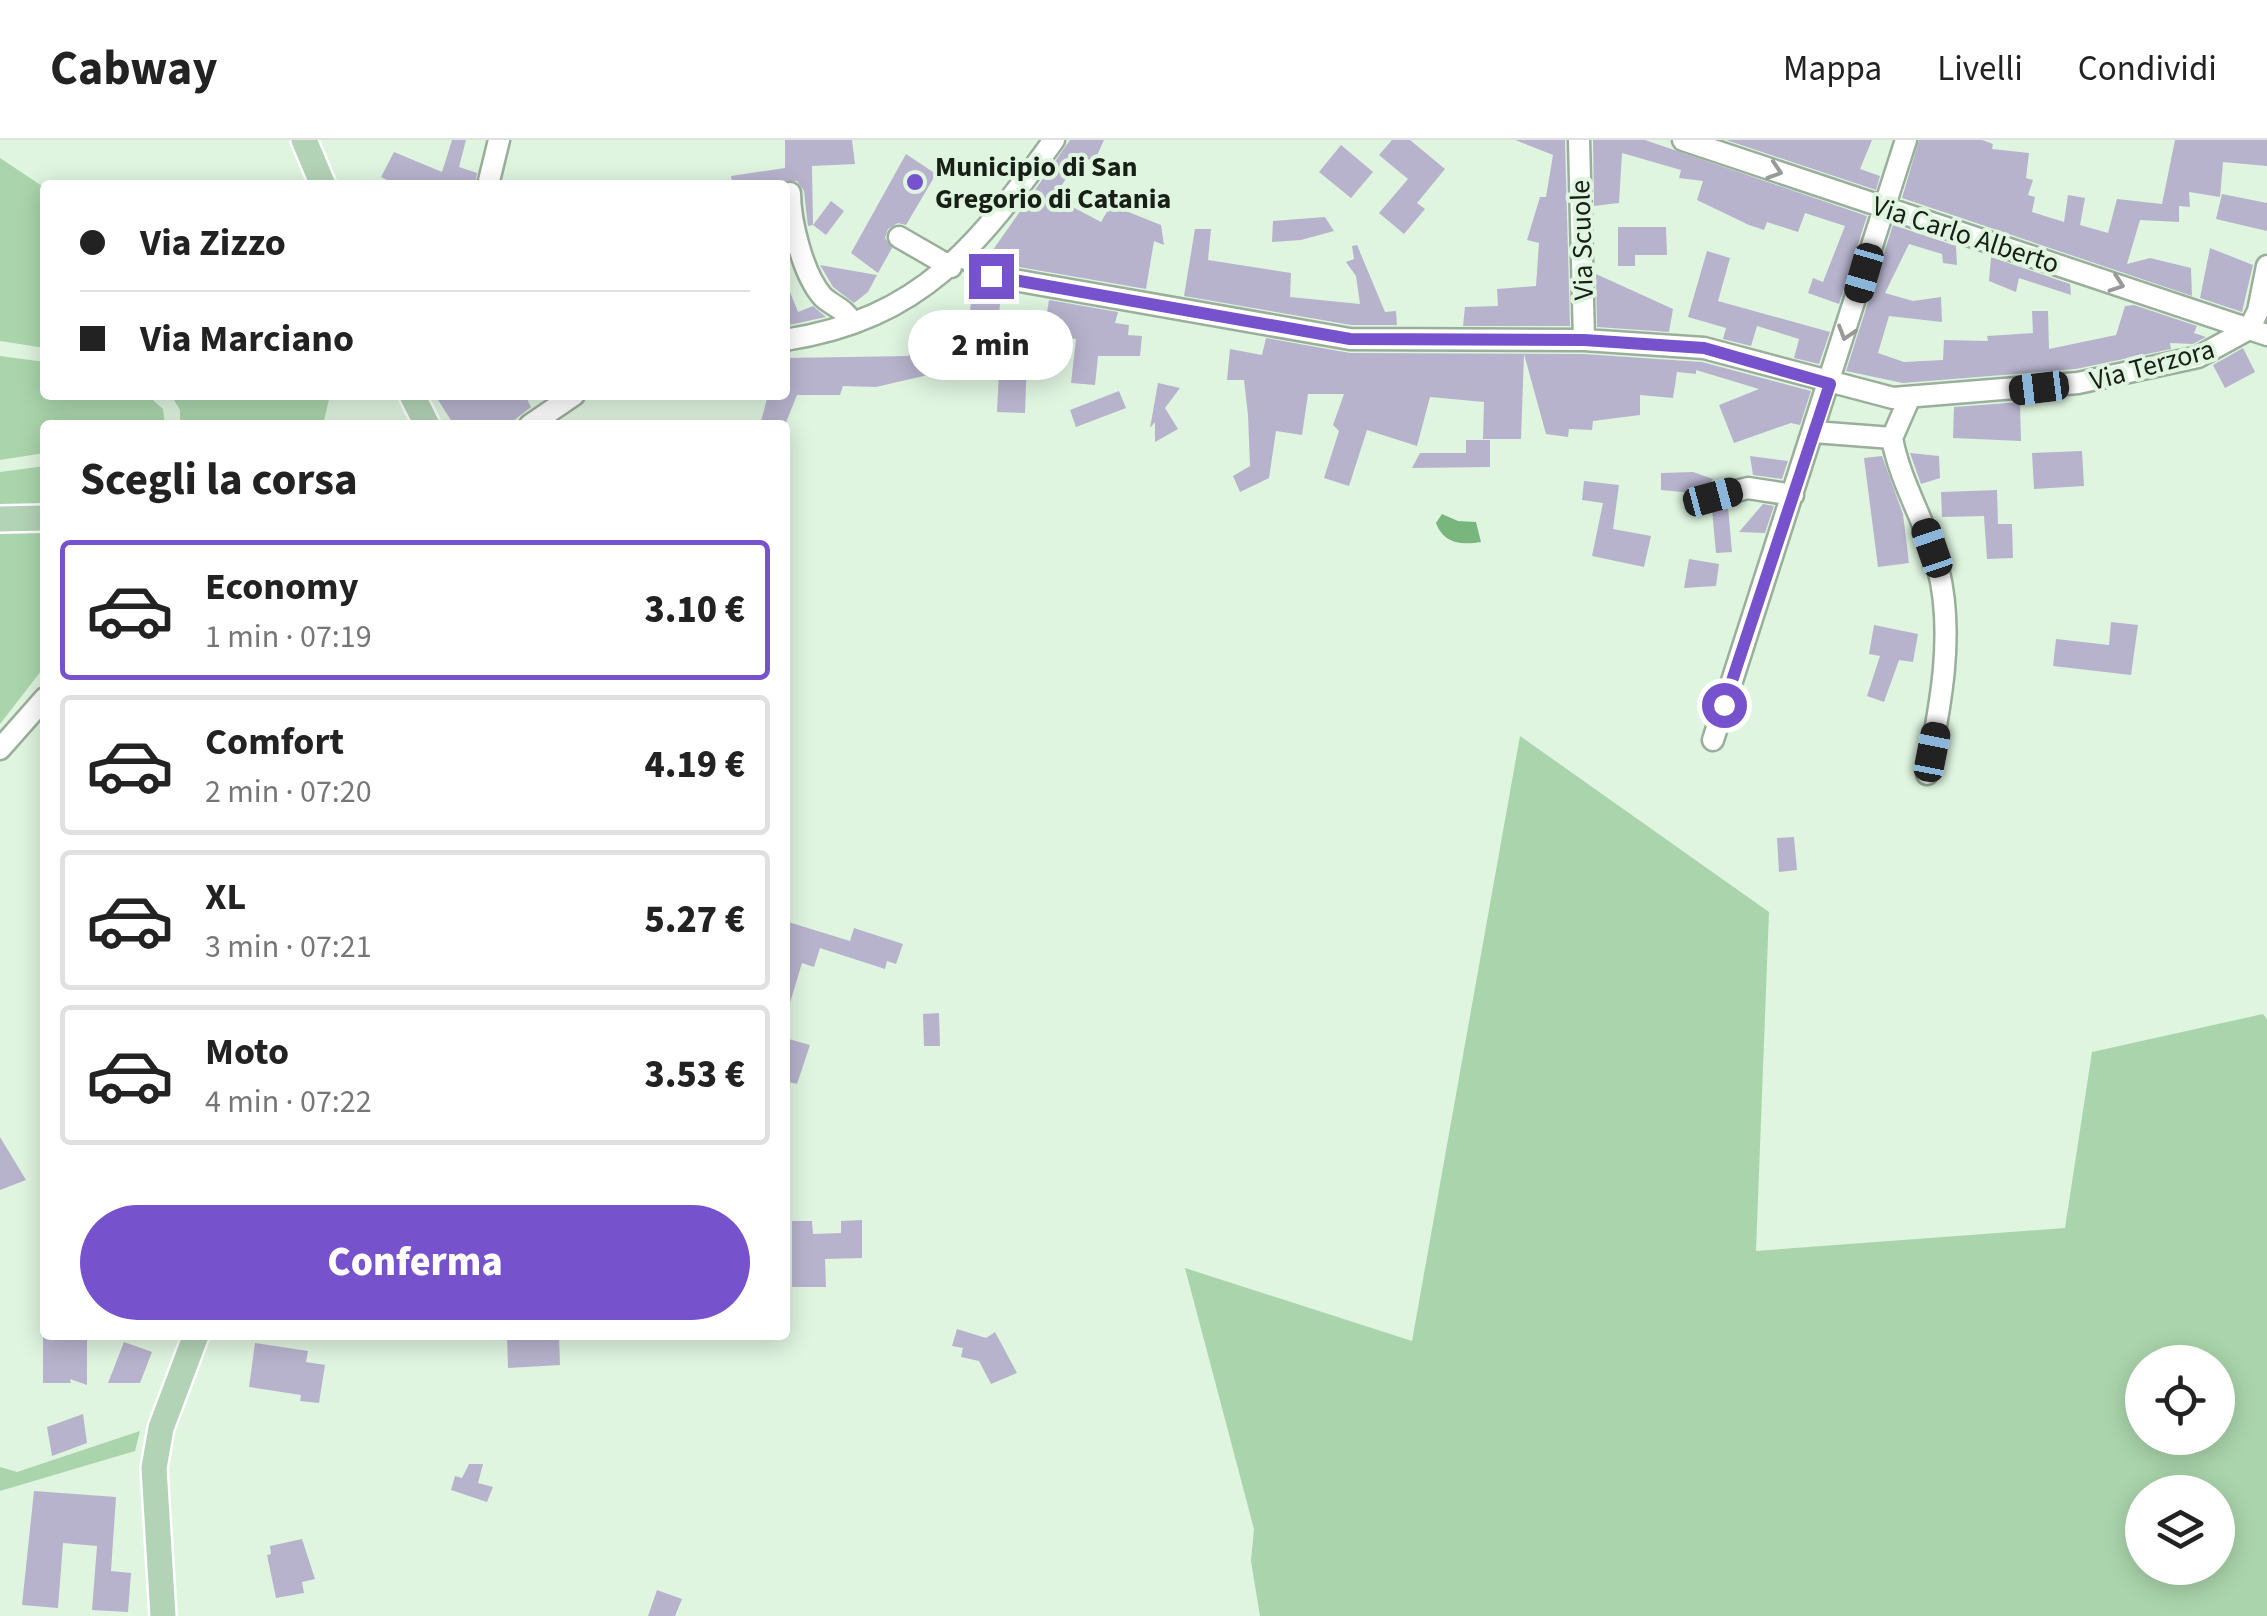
<!DOCTYPE html>
<html lang="it">
<head>
<meta charset="utf-8">
<style>
	body { margin:0; font-family:"Source Sans 3",sans-serif; background:#f2f2f2; color:#222; height:100vh; display:flex; flex-direction:column; font-size:38px; white-space:nowrap }
	* { box-sizing:border-box; margin:0 }
	p { font-size:32px; color:#767676 }
	.icon { flex:none; width:55px; height:55px; fill:none; stroke:currentColor; stroke-width:2; stroke-linecap:round; stroke-linejoin:round }
	.map { position:relative; flex:1; overflow:hidden }
	.sheet { position:absolute; left:40px; top:280px; width:750px; height:920px; display:flex; flex-direction:column; background:#fff; border-radius:10px; box-shadow:0 5px 25px #0003 }
	.sheet>* { flex:none }
	.banner { position:absolute; left:40px; top:40px; width:750px; height:220px; border-radius:10px; box-shadow:0 5px 25px #0003; display:grid; align-content:center; height:220px; padding:0 40px; background:#fff }
	.fabs { position:absolute; left:2125px; top:1205px; display:grid; gap:20px }
	.fabs a { display:grid; place-items:center; width:110px; height:110px; border-radius:50%; background:#fff; box-shadow:0 5px 25px #0003; font-size:50px }
	.end { position:absolute; width:45px; height:45px; margin:-22px; border:12px solid #7652cc; background:#fff; box-shadow:0 0 0 5px #fff }
	.from { border-radius:50% }
	.bubble { position:absolute; height:70px; border-radius:35px; background:#fff; box-shadow:0 5px 25px #0003; font-size:32px; font-weight:800; line-height:70px; text-align:center }
	.car { position:absolute; width:30px; height:60px; margin:-30px -15px; border-radius:12px; box-shadow:0 0 8px 2px #0007; background:linear-gradient(#222 24%,#8ab4d8 0 40%,#222 0 76%,#8ab4d8 0 86%,#222 0) }
	.banner b { display:flex; align-items:center; gap:35px; height:95px; font-size:38px }
	.banner b+b { border-top:2px solid #e0e0e0 }
	.banner i { width:25px; height:25px; background:#222 }
	ul { padding:0; list-style:none }
	li { display:flex; align-items:center; gap:30px; height:140px; margin:0 20px 15px; padding:0 20px; border:5px solid #e0e0e0; border-radius:10px }
	li div { flex:1 }
	li b { display:block; font-size:38px }
	li em { font-style:normal; font-weight:800 }
	li.current { border-color:#7652cc }
	li>.icon { width:90px; height:90px; stroke-width:1.5 }
	h2 { padding:0 40px; font-size:45px; line-height:120px }
	.primary-button { display:flex; gap:20px; margin-top:auto; padding:20px 40px }
	.primary-button a { flex:1; height:115px; border-radius:60px; background:#7652cc; color:#fff; font-size:40px; font-weight:800; line-height:115px; text-align:center }
	header { display:flex; align-items:center; gap:60px; box-sizing:border-box; height:140px; padding:0 50px; background:#fff; border-bottom:2px solid #e0e0e0 }
	header strong { font-size:48px }
	nav { display:flex; gap:55px; margin-inline-start:auto; font-size:35px }
	.map>svg:first-child { display:block }
</style>
</head>
<body>
<header>
<strong>Cabway</strong>
<nav><a>Mappa</a><a>Livelli</a><a>Condividi</a></nav>
</header>
<div class="map">
<svg width="2267" height="1476" viewBox="0 0 2267 1476">
	<rect width="100%" height="100%" fill="#dff5e0"/>
	<path fill="#aad5ac" fill-rule="evenodd" d="M0,18L45,48V208L0,201Z
		M0,216L45,222V255H147L163,269L165,285H45V313L0,320Z
		M171,255H330L323,285H180V270Z
		M45,326V367L0,365V332Z
		M45,391V526L0,584V392Z
		M1520,596L1769,772L1756,1111L2065,1088L2092,912L2263,874L2267,879V1476H1260L1251,1421L1254,1389L1185,1128L1412,1201ZM2218,1222V1298H2142V1222ZM2218,1352V1428H2142V1352Z
		M140,1291L135,1311L0,1351V1327L17,1332Z"/>
	<path fill="#79b67e" d="M1442,374L1458,381L1476,382L1481,402C1461,405 1444,404 1436,383Z"/>
	<path fill="#b7b3cd" d="M452,0H466L459,27L477,33L475,45H397L381,37L394,12L442,32Z
		M785,0H852L855,24L812,26L813,85L808,86L804,51L797,41L732,45L731,36L785,28Z
		M1070,0H1104L1094,22L1081,16L1054,57L1101,82L1111,65L1161,85L1164,105L1154,101L1146,149L996,123L988,117Z
		M1392,0H1410L1445,29L1417,63L1425,69L1404,94L1379,73L1408,39L1379,15Z
		M1515,0H1565L1570,186H1463L1465,167L1498,166L1497,149L1536,146L1539,103L1527,100L1540,57H1546L1553,15Z
		M1593,0H1645L1867,76L1839,164L1808,153L1813,138L1823,142L1845,86L1805,73L1798,92L1767,82L1764,90L1749,85L1697,60L1703,41L1679,38L1681,30L1622,13L1619,63L1594,66Z
		M1726,0H1872L1860,29L1880,36L1876,50Z
		M1919,0H1982L1993,4L1992,9L2029,13L2026,38L2033,40L2028,55L2035,57L2032,72L2064,82L2068,55L2085,58L2080,85L2108,93L2117,59L2162,64L2175,0H2267V26L2223,22L2220,57L2189,52L2190,67L2179,66V82L2140,80L2127,124L2150,118L2191,128L2192,156L1902,58Z
		M1341,5L1373,32L1351,58L1319,32Z
		M906,14L936,34L906,85L898,83L888,89L885,98L892,108L878,133L851,113Z
		M2222,54L2267,63V91L2216,79Z
		M831,61L844,71L826,95L813,85Z
		M1325,77L1334,91L1301,100L1272,102L1273,81Z
		M1893,85L1956,106L1957,125L1943,123L1942,114L1909,104L1885,153L1913,161L1941,157L1942,182L1889,176L1878,213L1904,222L1943,220L1944,200L1988,201L1987,196L2033,193L2032,171H2048L2049,209L2116,195L2125,166L2134,165L2197,186L2194,193L2206,197L2193,204L2170,203L2171,209L2076,229L1903,243L1846,231Z
		M1618,87H1666L1667,115H1635V126H1618Z
		M1195,89H1211L1208,120L1291,133L1290,157L1360,164L1356,136L1346,122L1354,119L1352,106L1357,105L1385,172L1396,171L1397,185H1351L1184,156Z
		M2210,108L2253,125L2242,172L2200,158Z
		M1707,111L1730,118L1718,161L1830,192L1819,224L1794,218L1799,199L1757,186L1751,206L1723,199L1726,188L1688,177Z
		M1991,117L2070,144L2071,155L2019,138L2016,152L1989,141Z
		M820,125L831,127L877,135L868,152L854,163L833,147Z
		M1596,134L1673,169L1669,192L1597,187Z
		M786,142L798,172L813,166L826,177L785,186Z
		M1049,160L1118,172L1115,183L1129,185L1128,195L1142,196L1140,216H1098L1095,245L1071,243L1076,199L1028,193V207L975,201L982,232L960,237L958,228L876,247L843,246L840,255H797L785,285H760L768,255H785V218L908,216L918,201L968,189L971,162L1000,164L999,174L1046,179Z
		M1266,198L1350,213L1584,214L1702,222L1811,251L1800,285L1791,283L1734,303L1719,265L1759,249L1696,230V234L1677,232L1673,258L1640,255V275L1593,281L1592,290L1569,289L1568,297L1546,294L1524,214L1521,299H1483L1484,262L1430,257L1417,306L1367,290L1349,346L1324,338L1339,291L1333,285L1344,254H1308L1302,295L1276,291L1269,338L1240,352L1233,336L1250,326L1248,275L1244,240H1227L1230,209L1262,215Z
		M2243,208L2255,232L2225,248L2213,225Z
		M1027,218L1025,273L997,272L999,232Z
		M1158,243L1180,248L1165,268L1178,289L1155,302V282L1150,288Z
		M1119,251L1126,268L1076,287L1070,270Z
		M435,255H525L531,267L508,285H454Z
		M2020,262L2021,301L1953,298L1954,267Z
		M1466,300H1490V327L1412,328L1420,313H1466Z
		M2082,311L2084,346L2034,349L2032,313Z
		M1910,313L1939,316L1940,338L1921,344Z
		M1750,316L1788,321L1782,339L1753,335Z
		M1882,316L1903,374L1909,423L1878,427L1864,318Z
		M1693,332L1713,339L1700,359L1693,353L1661,350V333Z
		M1584,341L1619,345L1613,389L1651,396L1644,427L1592,416L1603,363L1582,360Z
		M1997,350L1998,384H2012L2013,418L1987,419L1984,376L1942,377L1941,352Z
		M1763,364L1774,366L1765,393L1739,392Z
		M1728,367L1732,412L1716,413L1712,370Z
		M1689,419L1719,424L1716,446L1684,448Z
		M2111,482L2138,485L2131,535L2053,526L2056,499L2109,505Z
		M1874,485L1918,494L1913,522L1899,520L1884,562L1867,556L1880,516L1869,514Z
		M1794,697L1797,730L1779,732L1777,698Z
		M785,781L850,801L854,788L903,804L896,824L887,821L885,829L820,808L814,827L802,823L789,866L785,865Z
		M939,873L940,906H924L923,874Z
		M785,898L810,905L797,944L785,941Z
		M0,997L26,1040L0,1050Z
		M862,1080V1118L825,1119L826,1147H792V1081H812L813,1094L841,1093V1081Z
		M957,1189L986,1198L995,1192L1017,1233L991,1244L979,1221L961,1217L963,1208L952,1206Z
		M43,1195H87V1245L70,1239L71,1243H43Z
		M507,1195H559L560,1225L508,1228Z
		M124,1202L152,1212L140,1243H108Z
		M255,1203L308,1211L306,1222L325,1225L319,1263L300,1261L301,1255L249,1247Z
		M83,1274L87,1303L52,1316L47,1287Z
		M469,1324H483L478,1343L493,1347L487,1362L451,1350L455,1336L462,1338Z
		M34,1351L116,1357L111,1431L131,1433L128,1472L92,1470L97,1406L63,1403L58,1468L22,1465Z
		M302,1399L315,1439L302,1442L304,1453L276,1458L267,1415L271,1414L270,1406Z
		M657,1450L682,1459L675,1476H648Z"/>
	<g fill="none" stroke-linecap="round" stroke-linejoin="round">
		<defs>
			<path id="minor" d="M1579,0L1584,200
				M1683,0L2267,195
				M488,45L499,0
				M790,53C790,81 803,135 823,157C834,167 844,168 852,182
				M899,97L951,127
				M964,117L991,136L1350,199L1584,200L1704,208L1893,258L2078,243L2198,217L2249,189L2258,171L2267,126
				M785,200C922,179 978,105 1054,0
				M530,285L574,255
				M1814,292L1892,298L1910,257
				M1892,298C1900,343 1927,384 1938,428C1955,494 1940,568 1927,634
				M1713,357L1748,348L1793,355
				M1713,600L1906,0
				M0,609L45,558"/>
			<path id="major" d="M304,0L323,45
				M412,255L427,285
				M0,379L45,378
				M163,1476L154,1328L161,1288L196,1195"/>
		</defs>
		<use href="#minor" stroke="#9aaf9b" stroke-width="25"/>
		<use href="#major" stroke="#fff" stroke-width="30"/>
		<use href="#minor" stroke="#fff" stroke-width="20"/>
		<use href="#major" stroke="#b3d3b6" stroke-width="25"/>
	</g>
	<defs><path id="oneway-chevron" d="M-2-3.5L2.5 0L-2 3.5" fill="none" stroke-width="1.6" stroke-linecap="round" stroke-linejoin="round" transform="scale(2.5)"/></defs>
	<g stroke="#979a97">
		<use href="#oneway-chevron" transform="translate(1775 31) rotate(18)"/>
		<use href="#oneway-chevron" transform="translate(2117 144) rotate(19)"/>
		<use href="#oneway-chevron" transform="translate(1846 193) rotate(107)"/>
	</g>
	<g fill="none" stroke-linecap="round" stroke-linejoin="round">
		<path stroke="#7652cc" stroke-width="12" d="M991,136L1350,199L1584,200L1704,208L1830,244L1724,565"/>
	</g>
	<circle fill="#7652cc" stroke="#dff5e0" stroke-width="4" cx="915" cy="42" r="10"/>
	<g text-anchor="middle" stroke-width="8" stroke-linejoin="round" paint-order="stroke">
		<g font-size="28" font-weight="bold" fill="#171f17" stroke="#dff5e0" text-anchor="start">
			<text x="935" y="36">Municipio di San<tspan x="935" dy="32">Gregorio di Catania</tspan></text>
		</g>
		<g font-size="28" fill="#171f17" stroke="#dff5e0">
			<text transform="translate(1966 94) rotate(18)" y="10">Via Carlo Alberto</text>
			<text transform="translate(1581 100) rotate(-92)" y="10">Via Scuole</text>
			<text transform="translate(2152 224) rotate(-15)" y="10">Via Terzora</text>
		</g>
	</g>
</svg>
<div class="fabs">
<a><svg class="icon" aria-label="locate" viewBox="0 0 24 24"><circle cx="12" cy="12" r="6"/><path d="M12 2v4M12 18v4M2 12h4M18 12h4"/></svg></a>
<a><svg class="icon" aria-label="layers" viewBox="0 0 24 24"><path d="M12 4l9 5-9 5-9-5zM3 14l9 5 9-5"/></svg></a>
</div>
<i class="end from" style="left:1724px;top:565px"></i>
<i class="end" style="left:991px;top:136px"></i>
<div class="bubble" style="left:908px;top:170px;width:165px">2 min</div>
<i class="car" style="left:1864px;top:133px;rotate:196deg"></i>
<i class="car" style="left:2039px;top:248px;rotate:263deg"></i>
<i class="car" style="left:1713px;top:357px;rotate:75deg"></i>
<i class="car" style="left:1932px;top:408px;rotate:341deg"></i>
<i class="car" style="left:1932px;top:612px;rotate:11deg"></i>
<div class="banner">
<b><i class="from"></i>Via Zizzo</b>
<b><i></i>Via Marciano</b>
</div>
<section class="sheet">
<h2>Scegli la corsa</h2>
<ul>
<li class="current"><svg class="icon" aria-label="car" viewBox="0 0 24 24"><path d="M5 17H2v-5l4-1 3-4h7l3 4 3 1v5h-3M9 17h6M6 11h13"/><circle cx="7" cy="17" r="2"/><circle cx="17" cy="17" r="2"/></svg><div><b>Economy</b><p>1 min · 07:19</p></div><em>3.10 €</em></li>
<li><svg class="icon" aria-label="car" viewBox="0 0 24 24"><path d="M5 17H2v-5l4-1 3-4h7l3 4 3 1v5h-3M9 17h6M6 11h13"/><circle cx="7" cy="17" r="2"/><circle cx="17" cy="17" r="2"/></svg><div><b>Comfort</b><p>2 min · 07:20</p></div><em>4.19 €</em></li>
<li><svg class="icon" aria-label="car" viewBox="0 0 24 24"><path d="M5 17H2v-5l4-1 3-4h7l3 4 3 1v5h-3M9 17h6M6 11h13"/><circle cx="7" cy="17" r="2"/><circle cx="17" cy="17" r="2"/></svg><div><b>XL</b><p>3 min · 07:21</p></div><em>5.27 €</em></li>
<li><svg class="icon" aria-label="car" viewBox="0 0 24 24"><path d="M5 17H2v-5l4-1 3-4h7l3 4 3 1v5h-3M9 17h6M6 11h13"/><circle cx="7" cy="17" r="2"/><circle cx="17" cy="17" r="2"/></svg><div><b>Moto</b><p>4 min · 07:22</p></div><em>3.53 €</em></li>
</ul>
<div class="primary-button"><a>Conferma</a></div>
</section>
</div>
</body>
</html>
